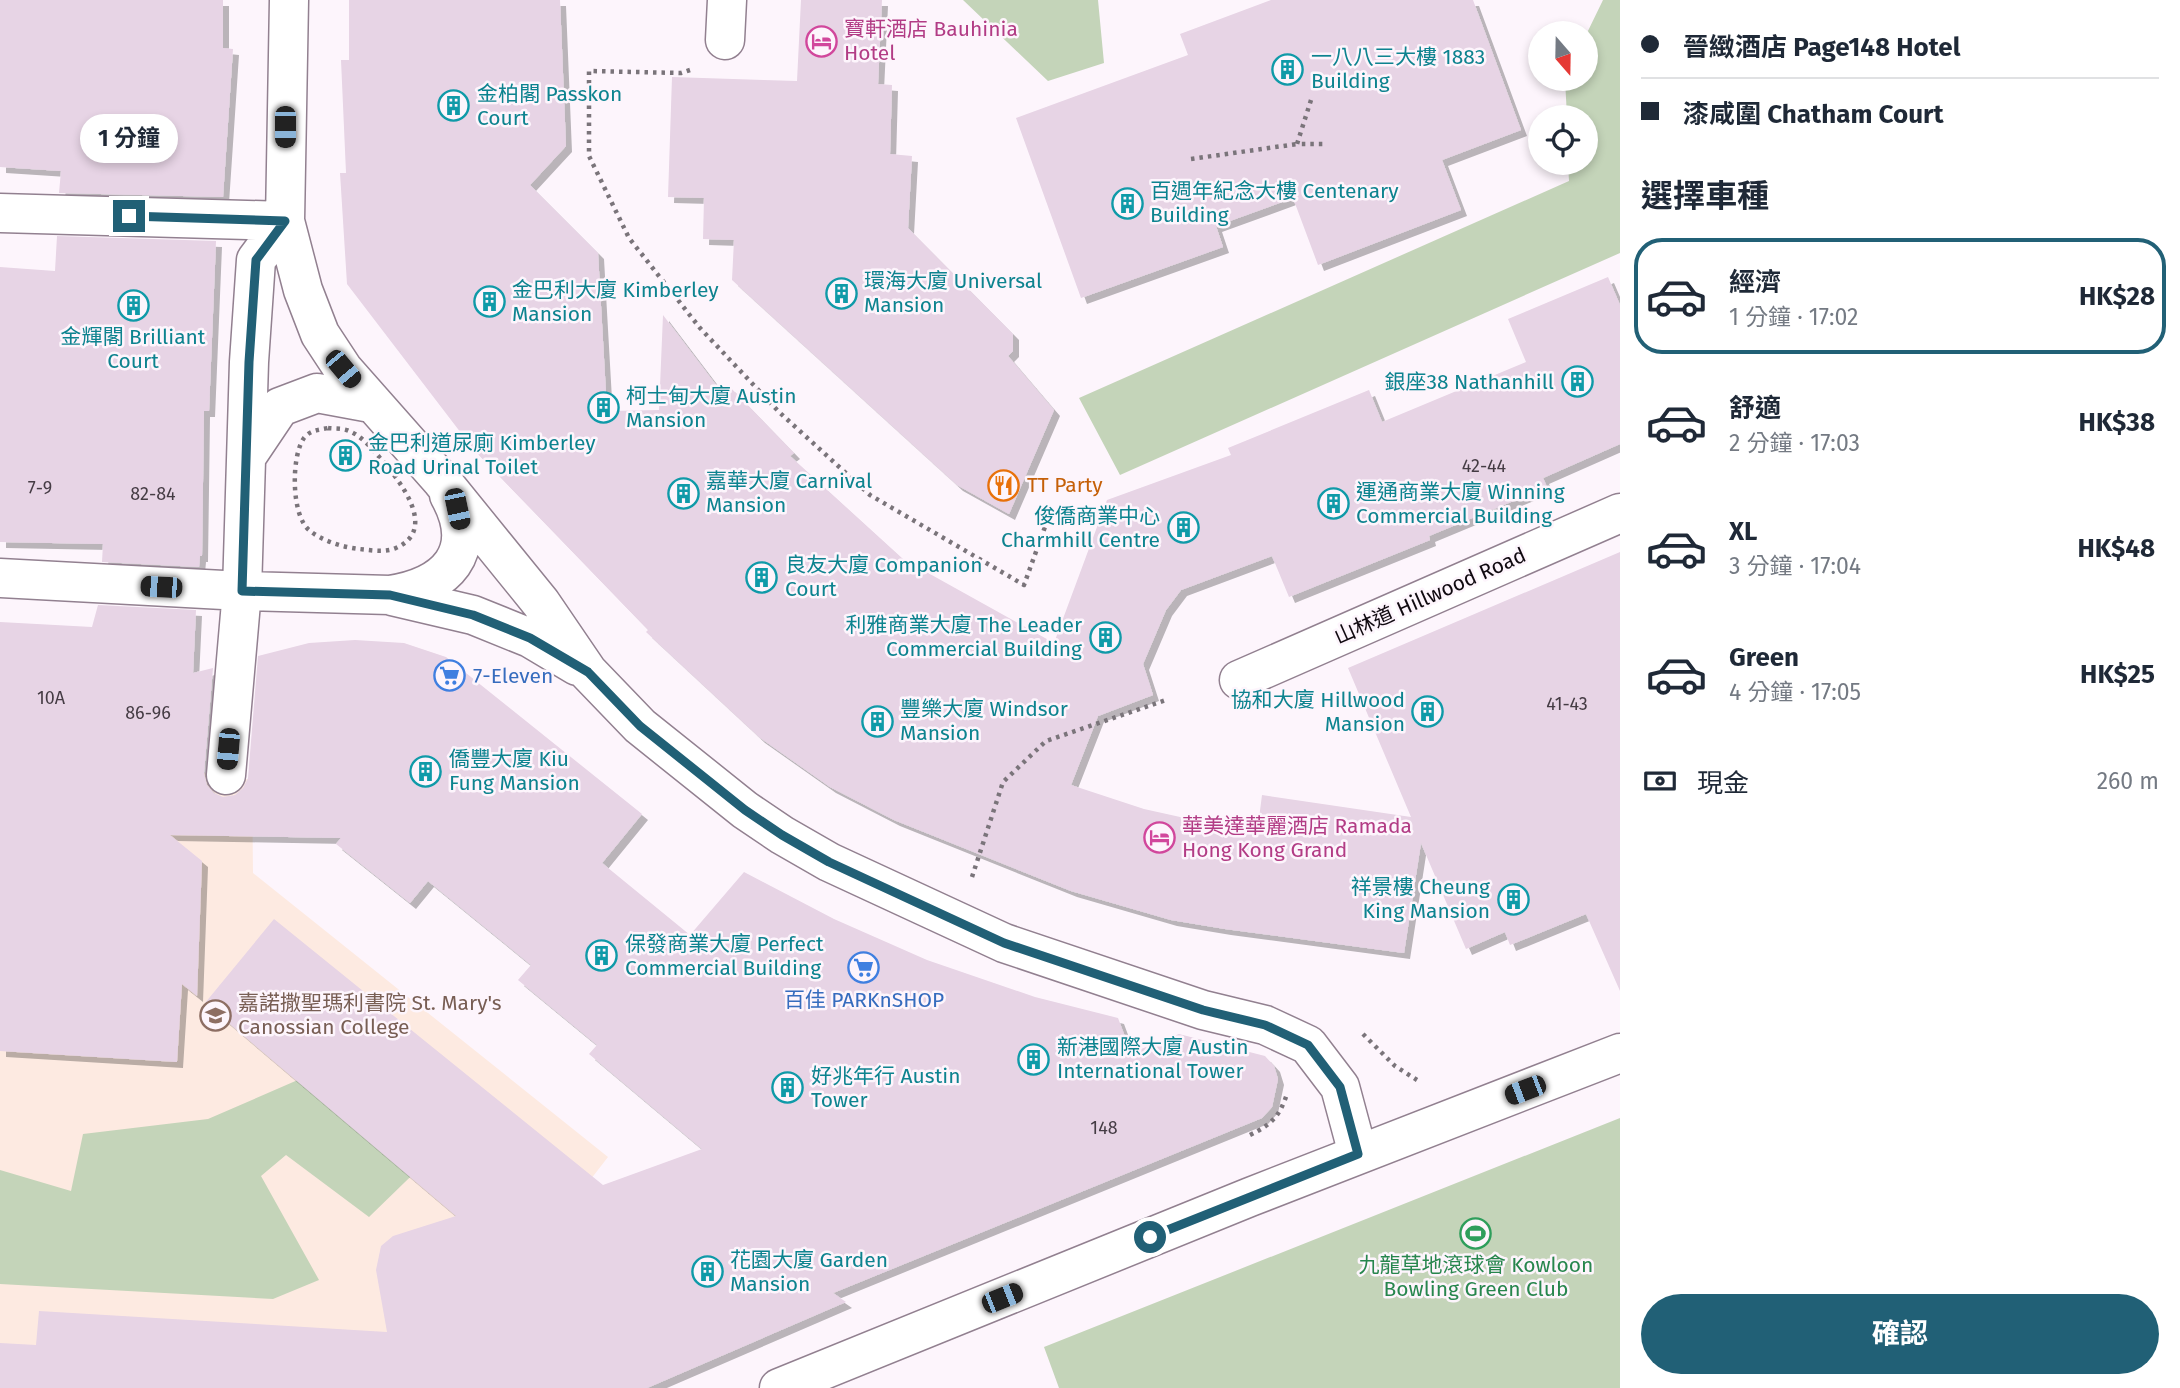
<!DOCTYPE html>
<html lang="zh-TW">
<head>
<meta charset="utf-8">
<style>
	body { margin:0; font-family:"Fira Sans","Noto Sans TC",sans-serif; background:#f2f2f3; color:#1f2937; height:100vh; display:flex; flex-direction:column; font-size:26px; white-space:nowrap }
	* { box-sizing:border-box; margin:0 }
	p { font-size:23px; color:#747a83 }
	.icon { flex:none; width:38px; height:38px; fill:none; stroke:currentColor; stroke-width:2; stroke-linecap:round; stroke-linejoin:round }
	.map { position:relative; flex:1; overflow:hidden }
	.drawer { display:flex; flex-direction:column; background:#fff; width:560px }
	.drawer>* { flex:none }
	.hud { display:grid; align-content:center; height:154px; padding:0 21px; background:#fff }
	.needle { width:46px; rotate:160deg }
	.buttons { position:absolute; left:1528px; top:21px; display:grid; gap:14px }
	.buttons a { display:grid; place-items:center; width:70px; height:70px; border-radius:50%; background:#fff; box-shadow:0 4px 10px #0003; font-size:35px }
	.end { position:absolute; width:32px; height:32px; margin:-16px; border:9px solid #216076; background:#fff; box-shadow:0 0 0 4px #fff }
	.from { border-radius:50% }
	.bubble { position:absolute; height:49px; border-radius:24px; background:#fff; box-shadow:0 4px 10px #0003; font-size:23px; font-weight:700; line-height:49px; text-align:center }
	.car { position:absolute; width:21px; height:42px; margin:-21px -10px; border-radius:9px; box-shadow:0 0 5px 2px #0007; background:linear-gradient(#222 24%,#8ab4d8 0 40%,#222 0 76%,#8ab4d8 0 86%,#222 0) }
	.hud b { display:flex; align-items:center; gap:24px; height:66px; font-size:26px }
	.hud b+b { border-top:2px solid #e0e1e3 }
	.hud i { width:18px; height:18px; background:#1f2937 }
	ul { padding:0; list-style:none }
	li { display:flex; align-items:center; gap:21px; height:116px; margin:0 14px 10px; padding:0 7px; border:4px solid transparent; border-radius:28px }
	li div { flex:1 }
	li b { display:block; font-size:26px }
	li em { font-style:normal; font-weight:700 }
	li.selected { border-color:#216076 }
	li>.icon { width:63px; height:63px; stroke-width:1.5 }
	h2 { padding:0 21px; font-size:32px; line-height:84px }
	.pay { display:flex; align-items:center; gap:18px; height:77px; padding:0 21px; font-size:26px }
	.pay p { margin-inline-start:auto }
	.action { display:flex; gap:14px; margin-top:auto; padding:14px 21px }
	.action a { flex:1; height:80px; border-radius:42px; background:#216076; color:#fff; font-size:28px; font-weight:700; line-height:80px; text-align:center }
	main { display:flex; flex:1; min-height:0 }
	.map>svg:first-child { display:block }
</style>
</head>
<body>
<main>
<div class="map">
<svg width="1620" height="1388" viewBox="0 0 1620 1388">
	<defs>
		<filter id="shadow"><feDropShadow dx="6" dy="6" stdDeviation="0" flood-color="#0004"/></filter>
	</defs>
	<rect width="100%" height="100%" fill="#fdf5fc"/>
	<path fill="#fdeae1" d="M0,754L226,775L252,780L253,873L608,1157L524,1265L515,1388H0Z"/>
	<path fill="#c4d4b9" d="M963,0H1098L1104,63L1048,81Z
		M1603,0H1620V253L1120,475L1079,398L1569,181L1568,163H1586V117H1567L1565,79H1586V35Z
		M330,1066L440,1148L369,1217L286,1155L261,1176L319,1280L273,1299L0,1284V1170L71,1191L83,1134L208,1119Z
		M1620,1118V1388H1059L1044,1347Z"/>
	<path fill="#e7d4e5" filter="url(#shadow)" d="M0,0H223V48L233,49L223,197L59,193L61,171L0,167Z
		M349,0H560L566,146L530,185L598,253L607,411L659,410L663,315L729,402V386L794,453L790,456L903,559L1054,643L1107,500L1231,455L1228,448L1369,390L1382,422L1526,362L1508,319L1608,277L1620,305V444L1543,478L1547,487L1429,536L1430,540L1289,597L1272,556L1181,590L1166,610L1143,664L1153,695L1098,716L1071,785L1144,809L1257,834L1262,795L1411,817L1348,668L1620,552V991L1586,914L1510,945L1505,932L1466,949L1421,843L1404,953L1225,929L1171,920L1071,891L894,820L830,787L759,737L646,632L648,630L474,450L347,284L340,173H346L341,60H349Z
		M801,0H882L878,84L892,85L890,154L912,156L908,228L1013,334V351L1008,356L1054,410L1009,514L957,485L732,280L734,240L703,239L704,198L668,197L672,77L797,81Z
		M1271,0H1473L1521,130L1442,160L1461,210L1318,265L1293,198L1216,226L1223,247L1081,298L1016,118L1188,55L1180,34Z
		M57,236L216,241L209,411H204L202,556H200L199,567L102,562L103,544L0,542V267L55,271Z
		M98,605L196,610L193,673L213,668L204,773L207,785L214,793L223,797L235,795L243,788L248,778L258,656L309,643L355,640L404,643L446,657L642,814L602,863L690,935L744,872L834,919L927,960L1035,997L1118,1018L1131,1053L1179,1034L1265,1056L1274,1066L1278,1079L1272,1107L1262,1118L833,1293L846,1302L647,1388H0V1343L36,1345L39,1311L387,1332L376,1270L381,1246L393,1236L456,1216L205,1003L274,919L603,1185L702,1149L589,1054L597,1045L518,980L531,965L428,881L410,903L336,844L341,838L170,835L202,861L197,996L182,984L177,1062L0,1051V622L92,627Z"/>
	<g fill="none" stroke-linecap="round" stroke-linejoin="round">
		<defs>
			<path id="street" d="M289,0L285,221L303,290L320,334L343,369L442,481L541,603L588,672L640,726L745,810L782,835L829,862L1004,943L1203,1010L1265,1025L1308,1045L1340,1087L1358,1154
				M725,40L727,0
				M0,213L285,221
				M247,456L280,407L317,393L371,403
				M0,578L242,591L390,595C446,586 481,553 449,495
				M392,596L473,615L530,638L577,666
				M1239,680L1620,513
				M226,775L242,591L249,362L256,260L285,221"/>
			<path id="secondary" d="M779,1388L1250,1197L1620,1053"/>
		</defs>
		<use href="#street" stroke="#928090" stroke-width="41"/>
		<use href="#secondary" stroke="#928090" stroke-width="41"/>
		<path stroke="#7a747a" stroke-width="4.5" stroke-dasharray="3.5 5" stroke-linecap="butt" d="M690,70L681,73L589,71V156L629,238L700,328L779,412L870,495L1024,585L1046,524
			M1311,100L1297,144H1327
			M1191,159L1297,144
			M328,428C335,429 343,428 349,431C362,436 372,449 381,459C399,480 439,529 396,548C384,553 371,550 359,549C342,547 322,541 309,530C291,515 291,456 304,438C310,430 319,430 328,428Z
			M972,877L1003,782L1046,741L1166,700
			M1363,1034L1395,1066L1417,1080
			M1250,1135C1272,1124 1279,1117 1287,1094"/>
		<use href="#street" stroke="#fff" stroke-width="38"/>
		<use href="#secondary" stroke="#fff" stroke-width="38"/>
	</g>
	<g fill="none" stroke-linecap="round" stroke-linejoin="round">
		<path stroke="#216076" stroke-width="9" d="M129,216L285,221L256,260L249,362L242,591L390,595L473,615L530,638L588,672L640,726L745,810L782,835L829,862L1004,943L1203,1010L1265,1025L1308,1045L1340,1087L1358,1154L1150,1237"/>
	</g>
	<defs>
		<symbol id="hotel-ring" viewBox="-11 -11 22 22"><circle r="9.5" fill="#fdf5fc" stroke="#d1479c" stroke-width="1.5"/><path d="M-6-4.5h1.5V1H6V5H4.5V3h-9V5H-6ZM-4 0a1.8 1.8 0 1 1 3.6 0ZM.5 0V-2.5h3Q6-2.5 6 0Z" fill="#d1479c"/></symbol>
		<symbol id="building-ring" viewBox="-11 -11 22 22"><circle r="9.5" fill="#fdf5fc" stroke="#0f9aa8" stroke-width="1.5"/><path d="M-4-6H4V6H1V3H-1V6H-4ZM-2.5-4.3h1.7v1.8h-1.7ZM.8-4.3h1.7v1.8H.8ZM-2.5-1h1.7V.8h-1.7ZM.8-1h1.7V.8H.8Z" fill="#0f9aa8"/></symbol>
		<symbol id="restaurant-ring" viewBox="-11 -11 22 22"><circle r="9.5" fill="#fdf5fc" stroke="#e8710a" stroke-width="1.5"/><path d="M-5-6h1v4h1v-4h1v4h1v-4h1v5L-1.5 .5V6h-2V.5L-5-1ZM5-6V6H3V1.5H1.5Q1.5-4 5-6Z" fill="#e8710a"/></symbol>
		<symbol id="supermarket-ring" viewBox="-11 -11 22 22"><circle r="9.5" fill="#fdf5fc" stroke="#3f7fe0" stroke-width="1.5"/><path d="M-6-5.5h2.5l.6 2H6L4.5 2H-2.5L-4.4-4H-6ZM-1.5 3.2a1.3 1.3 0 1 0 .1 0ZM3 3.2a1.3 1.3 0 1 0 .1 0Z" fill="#3f7fe0"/></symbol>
		<symbol id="school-ring" viewBox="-11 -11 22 22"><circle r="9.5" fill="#fdf5fc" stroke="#8d6e63" stroke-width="1.5"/><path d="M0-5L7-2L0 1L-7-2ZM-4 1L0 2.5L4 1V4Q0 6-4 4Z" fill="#8d6e63"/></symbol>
		<symbol id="stadium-ring" viewBox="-11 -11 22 22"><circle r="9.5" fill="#fdf5fc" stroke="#2e9e5b" stroke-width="1.5"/><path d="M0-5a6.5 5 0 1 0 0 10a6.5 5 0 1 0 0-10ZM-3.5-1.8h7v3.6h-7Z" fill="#2e9e5b"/></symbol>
	</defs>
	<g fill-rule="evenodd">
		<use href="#hotel-ring" x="804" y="24" width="35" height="35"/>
		<use href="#building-ring" x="1270" y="52" width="35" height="35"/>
		<use href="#building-ring" x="436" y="88" width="35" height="35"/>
		<use href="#building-ring" x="1110" y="186" width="35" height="35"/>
		<use href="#building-ring" x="824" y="276" width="35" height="35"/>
		<use href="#building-ring" x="472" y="284" width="35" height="35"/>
		<use href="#building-ring" x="116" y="288" width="35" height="35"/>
		<use href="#building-ring" x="1560" y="364" width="35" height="35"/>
		<use href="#building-ring" x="586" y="390" width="35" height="35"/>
		<use href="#building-ring" x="328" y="438" width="35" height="35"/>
		<use href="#restaurant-ring" x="986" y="468" width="35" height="35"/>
		<use href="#building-ring" x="666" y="476" width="35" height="35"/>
		<use href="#building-ring" x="1316" y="486" width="35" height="35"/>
		<use href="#building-ring" x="1166" y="510" width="35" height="35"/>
		<use href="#building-ring" x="744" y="560" width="35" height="35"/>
		<use href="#building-ring" x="1088" y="620" width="35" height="35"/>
		<use href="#supermarket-ring" x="432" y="658" width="35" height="35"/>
		<use href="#building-ring" x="1410" y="694" width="35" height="35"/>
		<use href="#building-ring" x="860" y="704" width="35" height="35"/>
		<use href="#building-ring" x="408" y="754" width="35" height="35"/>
		<use href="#hotel-ring" x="1142" y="820" width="35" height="35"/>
		<use href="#building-ring" x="1496" y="882" width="35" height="35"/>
		<use href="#building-ring" x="584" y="938" width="35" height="35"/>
		<use href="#supermarket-ring" x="846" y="950" width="35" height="35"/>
		<use href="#school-ring" x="198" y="998" width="35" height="35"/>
		<use href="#building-ring" x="1016" y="1042" width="35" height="35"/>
		<use href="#building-ring" x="770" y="1070" width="35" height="35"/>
		<use href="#stadium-ring" x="1458" y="1216" width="35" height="35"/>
		<use href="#building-ring" x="690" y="1254" width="35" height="35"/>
	</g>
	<g text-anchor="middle" stroke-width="5" stroke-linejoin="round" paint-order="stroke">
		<g font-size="18" fill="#453c44">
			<text x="1484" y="472">42-44</text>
			<text x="40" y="494">7-9</text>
			<text x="153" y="500">82-84</text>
			<text x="51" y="704">10A</text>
			<text x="1567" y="710">41-43</text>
			<text x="148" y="719">86-96</text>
			<text x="1104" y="1134">148</text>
		</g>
		<g font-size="21" fill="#b23c85" stroke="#fdf5fc" text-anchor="start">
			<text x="844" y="36">寶軒酒店 Bauhinia<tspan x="844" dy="24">Hotel</tspan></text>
			<text x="1182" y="833">華美達華麗酒店 Ramada<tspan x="1182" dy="24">Hong Kong Grand</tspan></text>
		</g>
		<g font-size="21" fill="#0d838f" stroke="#fdf5fc" text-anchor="start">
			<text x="1311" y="64">一八八三大樓 1883<tspan x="1311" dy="24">Building</tspan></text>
			<text x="477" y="101">金柏閣 Passkon<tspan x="477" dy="24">Court</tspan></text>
			<text x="1150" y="198">百週年紀念大樓 Centenary<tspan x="1150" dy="24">Building</tspan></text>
			<text x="864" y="288">環海大廈 Universal<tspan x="864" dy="24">Mansion</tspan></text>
			<text x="512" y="297">金巴利大廈 Kimberley<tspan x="512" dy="24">Mansion</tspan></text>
			<text x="133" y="344" text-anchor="middle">金輝閣 Brilliant<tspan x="133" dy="24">Court</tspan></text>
			<text x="1554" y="389" text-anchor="end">銀座38 Nathanhill</text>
			<text x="626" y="403">柯士甸大廈 Austin<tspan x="626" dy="24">Mansion</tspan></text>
			<text x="368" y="450">金巴利道尿廁 Kimberley<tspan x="368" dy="24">Road Urinal Toilet</tspan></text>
			<text x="706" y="488">嘉華大廈 Carnival<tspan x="706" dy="24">Mansion</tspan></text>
			<text x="1356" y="499">運通商業大廈 Winning<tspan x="1356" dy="24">Commercial Building</tspan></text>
			<text x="1160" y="523" text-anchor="end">俊僑商業中心<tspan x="1160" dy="24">Charmhill Centre</tspan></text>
			<text x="785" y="572">良友大廈 Companion<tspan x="785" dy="24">Court</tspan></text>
			<text x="1082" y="632" text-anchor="end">利雅商業大廈 The Leader<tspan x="1082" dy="24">Commercial Building</tspan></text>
			<text x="1405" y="707" text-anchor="end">協和大廈 Hillwood<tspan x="1405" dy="24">Mansion</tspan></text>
			<text x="900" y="716">豐樂大廈 Windsor<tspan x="900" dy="24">Mansion</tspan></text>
			<text x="449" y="766">僑豐大廈 Kiu<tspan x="449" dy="24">Fung Mansion</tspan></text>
			<text x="1490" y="894" text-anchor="end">祥景樓 Cheung<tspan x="1490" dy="24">King Mansion</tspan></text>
			<text x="625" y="951">保發商業大廈 Perfect<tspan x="625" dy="24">Commercial Building</tspan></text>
			<text x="1057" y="1054">新港國際大廈 Austin<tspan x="1057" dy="24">International Tower</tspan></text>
			<text x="811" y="1083">好兆年行 Austin<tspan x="811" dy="24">Tower</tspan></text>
			<text x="730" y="1267">花園大廈 Garden<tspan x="730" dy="24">Mansion</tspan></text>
		</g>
		<g font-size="21" fill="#c56008" stroke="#fdf5fc" text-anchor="start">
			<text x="1027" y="492">TT Party</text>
		</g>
		<g font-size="21" fill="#0f090f" stroke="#fdf5fc">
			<text transform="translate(1430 596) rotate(-24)" y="7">山林道 Hillwood Road</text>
		</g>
		<g font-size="21" fill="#366cbe" stroke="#fdf5fc" text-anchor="start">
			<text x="473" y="683">7-Eleven</text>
			<text x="864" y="1007" text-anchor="middle">百佳 PARKnSHOP</text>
		</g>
		<g font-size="21" fill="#785e54" stroke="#fdf5fc" text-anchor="start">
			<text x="238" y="1010">嘉諾撒聖瑪利書院 St. Mary's<tspan x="238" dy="24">Canossian College</tspan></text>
		</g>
		<g font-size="21" fill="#27864d" stroke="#fdf5fc">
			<text x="1476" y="1272">九龍草地滾球會 Kowloon<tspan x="1476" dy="24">Bowling Green Club</tspan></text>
		</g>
	</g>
</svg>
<div class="buttons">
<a><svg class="needle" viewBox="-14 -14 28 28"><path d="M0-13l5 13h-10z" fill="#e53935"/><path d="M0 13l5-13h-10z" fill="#747a83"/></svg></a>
<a><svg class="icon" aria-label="locate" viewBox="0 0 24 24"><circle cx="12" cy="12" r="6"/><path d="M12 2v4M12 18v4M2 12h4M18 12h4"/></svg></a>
</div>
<i class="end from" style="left:1150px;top:1237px"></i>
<i class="end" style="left:129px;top:216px"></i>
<div class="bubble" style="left:80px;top:114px;width:98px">1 分鐘</div>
<i class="car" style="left:285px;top:127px;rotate:180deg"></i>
<i class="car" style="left:343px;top:369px;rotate:140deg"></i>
<i class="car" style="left:457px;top:509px;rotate:168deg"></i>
<i class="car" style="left:161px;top:587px;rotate:273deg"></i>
<i class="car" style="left:228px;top:749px;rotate:185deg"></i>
<i class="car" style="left:1525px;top:1090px;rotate:249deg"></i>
<i class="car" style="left:1002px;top:1298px;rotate:68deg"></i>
</div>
<section class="drawer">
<div class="hud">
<b><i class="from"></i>晉緻酒店 Page148 Hotel</b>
<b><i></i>漆咸圍 Chatham Court</b>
</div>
<h2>選擇車種</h2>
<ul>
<li class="selected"><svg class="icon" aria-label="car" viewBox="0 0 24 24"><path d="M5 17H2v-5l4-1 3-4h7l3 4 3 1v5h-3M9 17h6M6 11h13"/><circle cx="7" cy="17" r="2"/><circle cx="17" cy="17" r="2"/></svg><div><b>經濟</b><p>1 分鐘 · 17:02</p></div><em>HK$28</em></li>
<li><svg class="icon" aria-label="car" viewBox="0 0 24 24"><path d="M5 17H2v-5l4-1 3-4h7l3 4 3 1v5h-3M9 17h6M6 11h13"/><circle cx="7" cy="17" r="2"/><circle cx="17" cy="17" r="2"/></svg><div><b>舒適</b><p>2 分鐘 · 17:03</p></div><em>HK$38</em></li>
<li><svg class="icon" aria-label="car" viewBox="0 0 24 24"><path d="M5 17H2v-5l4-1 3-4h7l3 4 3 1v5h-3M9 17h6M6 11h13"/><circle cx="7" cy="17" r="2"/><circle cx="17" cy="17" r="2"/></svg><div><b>XL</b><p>3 分鐘 · 17:04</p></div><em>HK$48</em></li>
<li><svg class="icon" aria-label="car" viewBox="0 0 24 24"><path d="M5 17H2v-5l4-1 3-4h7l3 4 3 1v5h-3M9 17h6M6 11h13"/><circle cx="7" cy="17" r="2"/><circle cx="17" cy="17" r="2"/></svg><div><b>Green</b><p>4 分鐘 · 17:05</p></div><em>HK$25</em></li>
</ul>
<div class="pay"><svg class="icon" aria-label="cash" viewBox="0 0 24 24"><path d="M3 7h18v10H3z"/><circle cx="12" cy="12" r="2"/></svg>現金<p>260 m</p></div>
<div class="action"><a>確認</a></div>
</section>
</main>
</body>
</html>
